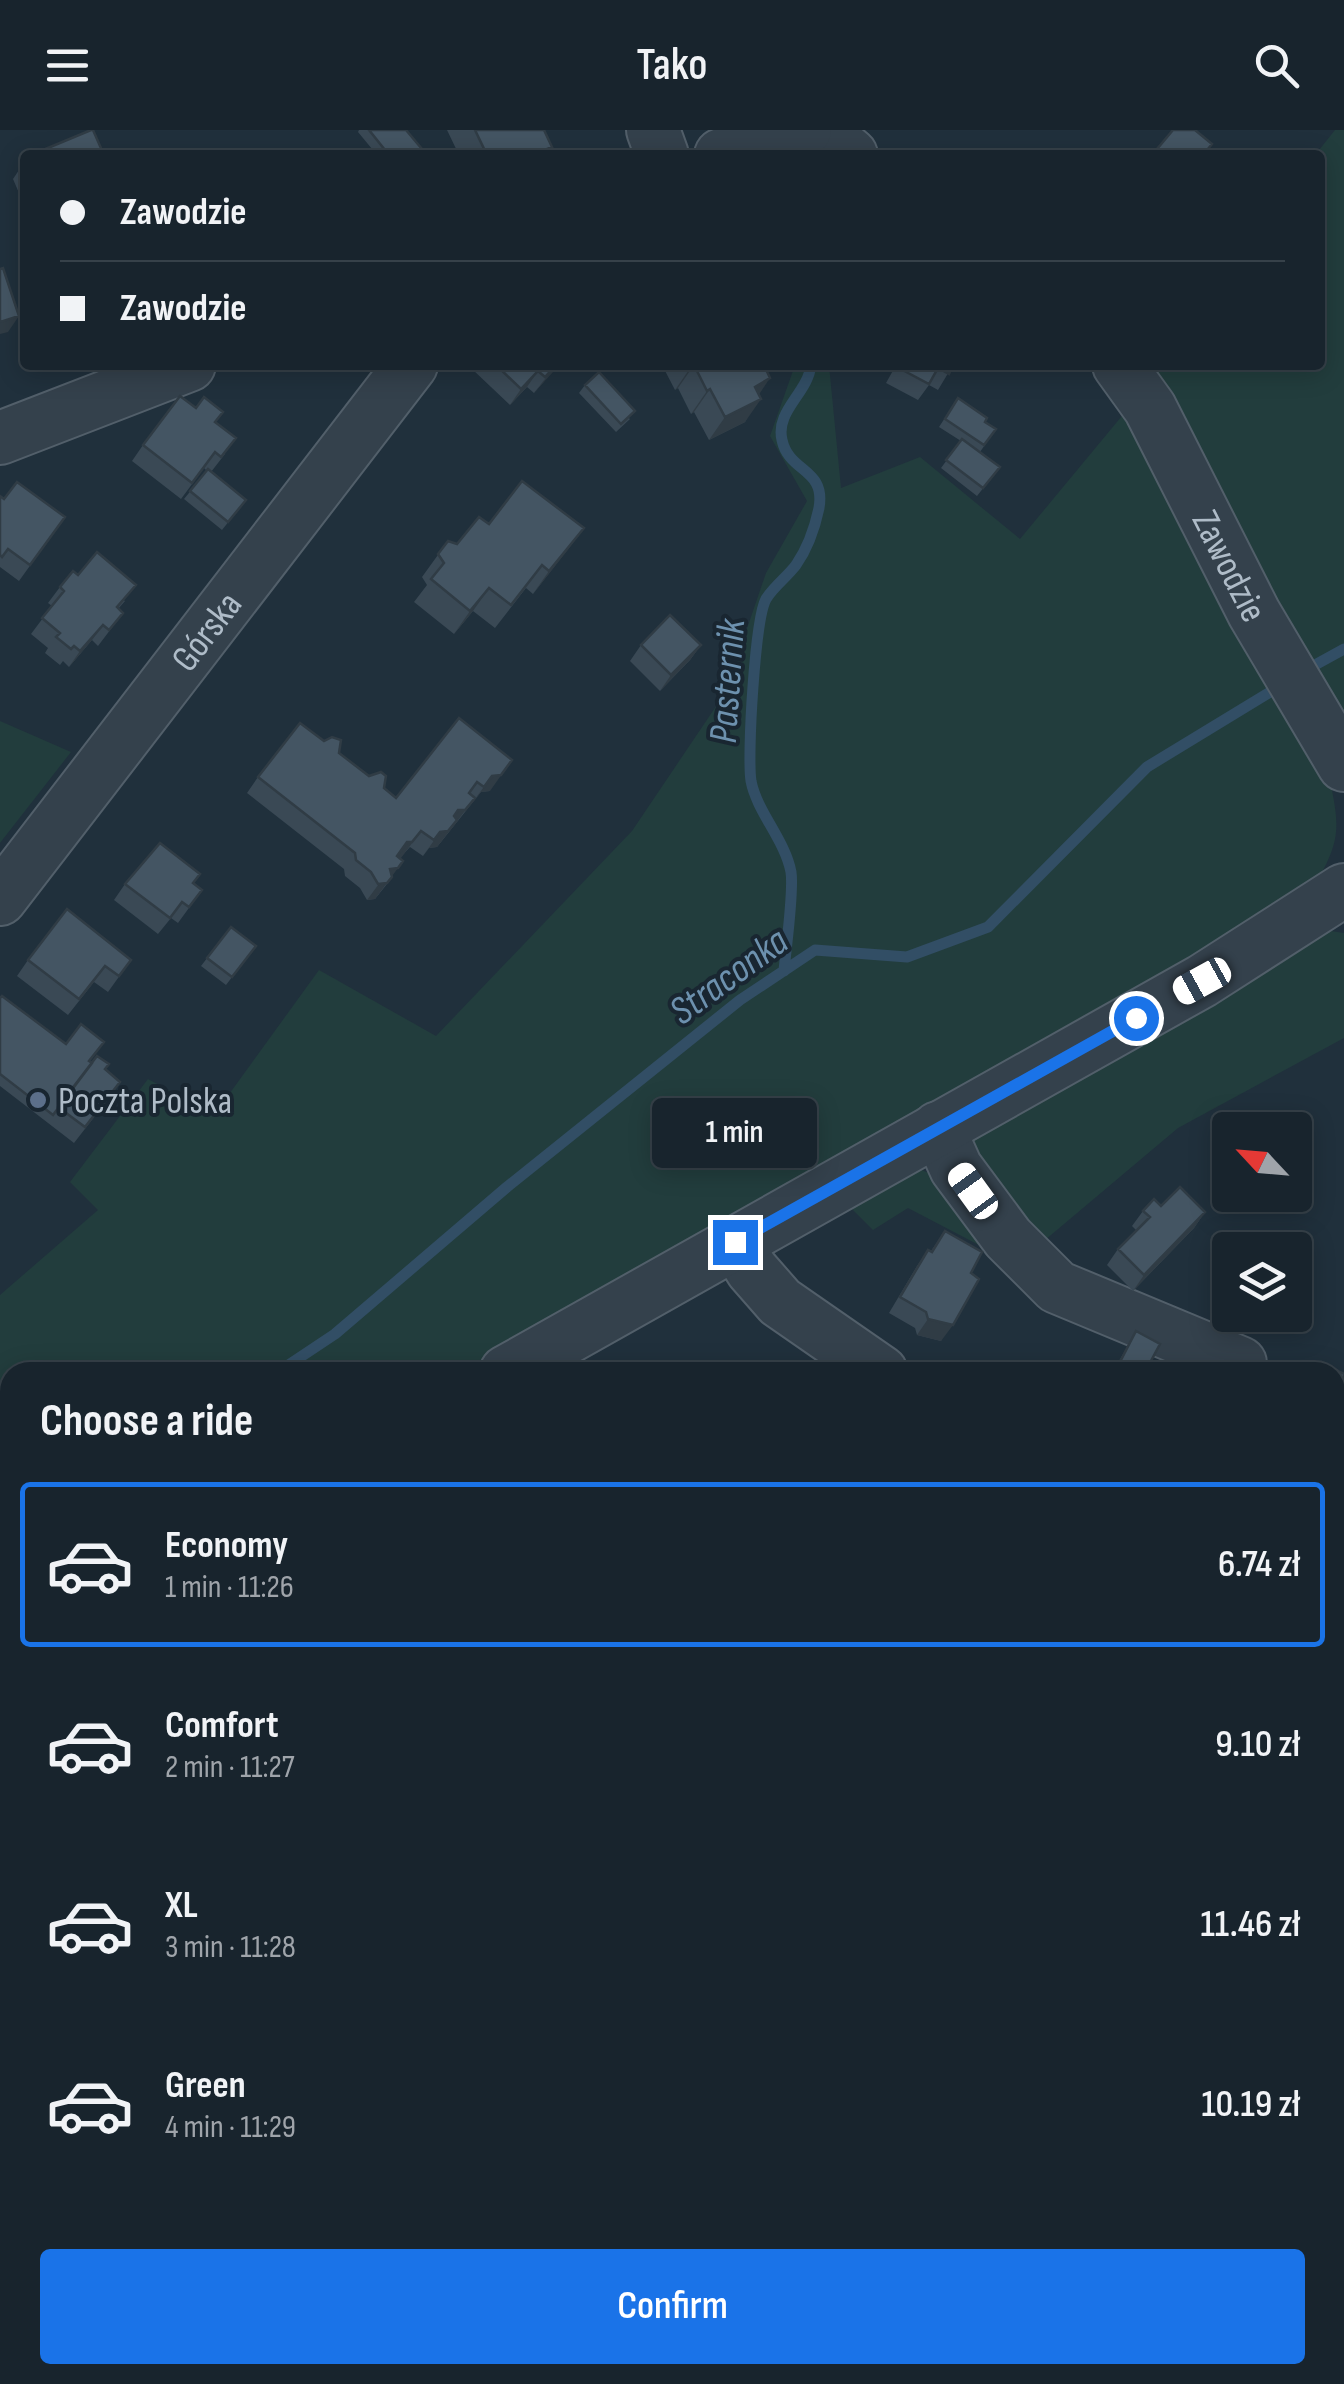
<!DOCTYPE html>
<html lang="en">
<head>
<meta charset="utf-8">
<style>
	body { margin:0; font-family:"Sofia Sans Condensed",sans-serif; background:#212c35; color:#f1f3f6; height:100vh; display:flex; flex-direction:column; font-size:38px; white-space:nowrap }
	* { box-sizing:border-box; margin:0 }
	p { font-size:32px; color:#9fa4aa }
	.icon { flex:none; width:55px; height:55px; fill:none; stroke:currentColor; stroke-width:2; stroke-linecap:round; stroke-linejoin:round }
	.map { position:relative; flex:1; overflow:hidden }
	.sheet { position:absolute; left:0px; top:1232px; width:1345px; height:1022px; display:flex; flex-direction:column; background:#18242d; border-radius:30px 30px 0 0; box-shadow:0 5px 25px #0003,0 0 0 2px #364149 }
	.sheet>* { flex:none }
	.hud { position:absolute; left:20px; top:20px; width:1305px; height:220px; border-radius:10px; box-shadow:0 5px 25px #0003,0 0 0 2px #364149; display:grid; align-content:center; height:220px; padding:0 40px; background:#18242d }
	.needle { width:65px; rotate:296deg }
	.controls { position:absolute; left:1212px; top:982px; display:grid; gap:20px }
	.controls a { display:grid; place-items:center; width:100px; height:100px; border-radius:10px; background:#18242d; box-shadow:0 5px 25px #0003,0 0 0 2px #364149; font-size:50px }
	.end { position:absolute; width:45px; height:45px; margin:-22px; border:12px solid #1a73e8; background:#fff; box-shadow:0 0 0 5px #fff }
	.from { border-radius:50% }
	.bubble { position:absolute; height:70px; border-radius:10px; background:#18242d; box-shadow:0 5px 25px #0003,0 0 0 2px #364149; font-size:32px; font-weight:600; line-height:70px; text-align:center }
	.car { position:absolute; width:30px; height:60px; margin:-30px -15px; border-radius:12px; box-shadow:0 0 8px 2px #0007; background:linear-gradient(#fff 24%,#345 0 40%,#fff 0 76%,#345 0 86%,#fff 0) }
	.hud b { display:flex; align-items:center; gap:35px; height:95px; font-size:38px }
	.hud b+b { border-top:2px solid #364149 }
	.hud i { width:25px; height:25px; background:#f1f3f6 }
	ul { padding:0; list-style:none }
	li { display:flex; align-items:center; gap:30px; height:165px; margin:0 20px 15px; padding:0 20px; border:5px solid transparent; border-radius:10px }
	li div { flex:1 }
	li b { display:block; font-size:38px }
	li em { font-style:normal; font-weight:600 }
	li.current { border-color:#1a73e8 }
	li>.icon { width:90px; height:90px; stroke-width:1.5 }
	h2 { padding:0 40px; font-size:45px; line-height:120px }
	.primary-button { display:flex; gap:20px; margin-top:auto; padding:20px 40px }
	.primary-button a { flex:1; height:115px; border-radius:10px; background:#1a73e8; color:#fff; font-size:40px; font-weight:600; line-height:115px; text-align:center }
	header { display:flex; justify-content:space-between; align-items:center; height:130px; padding:0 40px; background:#18242d; font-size:45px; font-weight:600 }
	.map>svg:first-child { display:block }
</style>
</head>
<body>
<header><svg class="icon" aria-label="menu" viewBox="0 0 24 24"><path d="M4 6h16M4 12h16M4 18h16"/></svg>Tako<svg class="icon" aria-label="search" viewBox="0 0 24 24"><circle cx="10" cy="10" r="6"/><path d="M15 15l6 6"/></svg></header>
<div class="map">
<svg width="1344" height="2254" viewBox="0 0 1344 2254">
	<rect width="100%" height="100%" fill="#20303c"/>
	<path fill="#223d3d" d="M1335,0H1344V603L1149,235H1320V25H1315Z
		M795,235H829L841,358L920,327L1020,409L1136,269L1330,651C1341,701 1339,713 1314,757L483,1242H10V1319L0,1299V1165L98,1080L70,1052L148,949L214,985L319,840L436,906L632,701L725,563L766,443L807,371L770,306Z
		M0,591L71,622L0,713Z
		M1318,799L1344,803V908L1178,998L1032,1121L966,1012Z
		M919,1039L939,1047L1017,1135L908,1078L873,1100L845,1072Z
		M10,1437V1713L0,1726V1444Z
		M1344,2002V2254H756L735,2245H1335V2013Z
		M10,2027V2245H136L132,2254H0V2050Z"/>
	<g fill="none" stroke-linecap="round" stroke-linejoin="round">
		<path stroke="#324e65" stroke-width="11" d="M1304,541L1344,519
			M784,841C786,817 794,762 791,742C785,710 757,682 751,651C747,626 755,489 766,469C774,456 787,447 796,435C807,419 815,397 819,378C826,338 789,343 782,310C775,281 808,263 811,235
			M278,1242L335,1204L507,1057L740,870L815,820L907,827L988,797L1147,637L1280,556
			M0,1425L10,1419"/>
		<defs>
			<g id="minor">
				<path d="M653,0L662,25"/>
				<path d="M822,0L851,25"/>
				<path d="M721,25L805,0"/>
				<path id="s1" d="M1119,235L1150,278L1254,483L1344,635"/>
				<path d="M0,308L189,235"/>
				<path id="s2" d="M0,769L411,235"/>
				<path d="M938,998L956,1038L1008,1108L1057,1157L1240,1233"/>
				<path d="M735,1113L752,1140L780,1172L881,1242"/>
				<path d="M506,1242L1202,851L1344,760"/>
				<path d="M0,1327L10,1346"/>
				<path d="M1335,1514L1344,1518"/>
				<path d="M1335,1806L1344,1810"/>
				<path d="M1335,1884L1344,1897"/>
				<path d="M141,2254L145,2245"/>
			</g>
		</defs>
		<use href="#minor" stroke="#525f6a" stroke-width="56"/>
		<use href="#minor" stroke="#34414c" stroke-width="52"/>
	</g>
	<path fill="#3a4955" d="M359,0H406L427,25H377L358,2Z
		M447,0H544L552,17L546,25H459Z
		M25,31V77L13,49Z
		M474,235H558L534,263L527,257L510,275L472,239Z
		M662,235H764L759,265L745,292L709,310L694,282L691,284L678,258L675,260Z
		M892,235H953L938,260L929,255L918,270L886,253L895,237Z
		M585,255L630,289L616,302L579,263Z
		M958,268L985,292L996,299L980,322L1000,337L977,366L941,338L961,311L939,297Z
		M216,293L225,324L211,342L246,370L222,400L184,369L207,341L204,338L181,369L132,331L143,315Z
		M0,366L4,369L65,387L19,451L0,437Z
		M489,394L584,398L533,464L526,458L495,498L473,481L454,504L414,472L427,455L422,447L448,411L457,414Z
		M78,445L125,471L118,479L123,483L98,516L92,510L69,537L63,531L60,535L45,523L48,518L31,504L52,476L48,473L60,457Z
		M641,515H701L690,530L660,561L630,531Z
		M459,588L490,661L481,662L437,717L429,718L423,726L410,717L400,728L387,754L375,769L367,770L360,758L345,746L344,739L247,663L258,647L339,623L396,668Z
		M125,754H193L202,760L178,793L171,788L158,804L114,770Z
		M231,797L256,816L226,855L201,836Z
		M28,830H131L108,862L94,852L68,885L17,846Z
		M0,868L89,931L105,939L109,968L74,1013L0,956Z
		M1161,1076L1205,1082L1194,1098L1133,1161L1107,1135L1118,1119L1136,1100L1132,1096L1143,1081Z
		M945,1101L971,1143L941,1211L917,1205L915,1198L889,1183L917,1136L928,1120L931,1121Z
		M1136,1201L1145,1242H1123L1115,1238Z
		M1335,1242L1344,1244L1343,1334L1335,1329Z
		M1340,1921L1344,1923V1950L1340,1955L1335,1953V1928Z"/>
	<path fill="#303c45" d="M552,17L546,25H533Z
		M19,186L8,202L0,204V192Z
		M556,235H558L553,242L534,263Z
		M694,235L678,258L675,260L691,237Z
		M538,241L527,257L510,275L521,259Z
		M770,248L754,272L755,257Z
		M710,259L694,282L691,284L707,261Z
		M761,269L745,292L709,310L725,287Z
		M584,398L567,421L533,464L549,441Z
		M489,458L473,481L454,504L470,481Z
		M103,495L92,510L69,537L80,521Z
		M701,515L690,530L660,561L671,545Z
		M512,630L490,661L481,662L472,673L492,646Z
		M475,668L437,717L429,718L423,726L440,702L447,696L458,680Z
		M421,701L401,728H396L407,712Z
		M398,738L375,769L367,770L390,739Z
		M1205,1082L1194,1098L1133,1161L1144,1145Z
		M928,1189L953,1195L941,1211L917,1205Z
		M225,2245H245L263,2251L262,2254H218Z"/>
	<path fill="#445563" stroke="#303c45" stroke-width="2.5" d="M91,0H93L104,25H31Z
		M369,0H406L427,25H389Z
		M475,0H544L552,17L533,25H487Z
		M1173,0H1195L1212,14L1203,25H1152Z
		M3,138L19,186L0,192V139Z
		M496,235H556L545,247L538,241L521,259Z
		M690,235H764L770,248L755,257L761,269L725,287L710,259L707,261L694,235L691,237Z
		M899,235H953L949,244L938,238L929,254L897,237Z
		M599,242L635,281L621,294L585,255Z
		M180,266L196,278L204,267L223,282L215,292L236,308L221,327L215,322L192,353L143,315Z
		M958,268L987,288L985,292L996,299L984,315L945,289Z
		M962,309L1000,337L983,358L946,330Z
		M208,339L246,370L228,392L190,361Z
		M522,351L584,398L549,441L542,435L511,475L489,458L470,481L431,449L444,433L438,424L448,411L457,414L479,387L489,394Z
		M17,352L65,387L30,435L8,419L2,427L0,425V366L4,369Z
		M97,422L136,455L117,477L123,483L109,500L103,495L80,521L74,516L71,519L56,507L60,503L42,488L64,461L60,457L73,441L78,445Z
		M670,485L701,515L671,545L641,515Z
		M459,588L512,630L501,645L492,646L484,657L477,652L469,663L475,668L465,680H458L454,686L457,690L448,701L440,702L434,710L421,701L412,712H407L397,726L403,731L398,738L390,739L392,747L387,753L378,754L371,742L356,730L355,723L258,647L300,593L324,611L332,607L341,610L339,623L369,646L381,642L386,646L384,658L396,668Z
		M160,713L200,744L193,753L202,760L189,777L182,772L170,788L125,754Z
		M67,779L131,830L119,846L105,836L79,869L28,830Z
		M231,797L256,816L232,847L207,828Z
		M2,866L66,914L81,894L104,912L89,931L92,933L53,985L0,944V868Z
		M97,926L109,934L105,939L120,952L85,997L58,977Z
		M1180,1057L1205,1082L1144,1145L1118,1119L1150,1087L1143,1081L1154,1069L1161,1076Z
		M945,1101L982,1122L971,1143L979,1149L953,1195L928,1189L926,1182L900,1167L928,1120L932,1122Z
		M1136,1201L1160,1214L1145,1242L1121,1230Z
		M1332,1238L1344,1244V1312L1335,1308V1242H1329Z
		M1340,1921L1344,1923V1946L1335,1942V1931Z
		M245,2245H337L334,2254H262L263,2251Z"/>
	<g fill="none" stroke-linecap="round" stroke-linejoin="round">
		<path stroke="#1a73e8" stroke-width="12" d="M735,1112L1136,888"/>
	</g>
	<circle fill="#5c6f8a" stroke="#192631" stroke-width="4" cx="38" cy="970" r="10"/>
	<g text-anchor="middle" stroke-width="8" stroke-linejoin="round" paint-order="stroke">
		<g font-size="38" fill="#afbcc8" stroke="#192631">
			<text dy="13" stroke="none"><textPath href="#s1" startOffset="230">Zawodzie</textPath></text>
			<text dy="13" stroke="none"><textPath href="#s2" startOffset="338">Górska</textPath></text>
		</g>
		<g font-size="38" fill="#afbcc8" stroke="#192631" text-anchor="start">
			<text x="58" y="983">Poczta Polska</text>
		</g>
		<g font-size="40" font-style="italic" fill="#6d91ae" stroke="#192631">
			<text transform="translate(726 551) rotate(-86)" y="14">Pasternik</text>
			<text transform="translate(728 845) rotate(-36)" y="14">Straconka</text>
		</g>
	</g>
</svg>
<div class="controls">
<a><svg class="needle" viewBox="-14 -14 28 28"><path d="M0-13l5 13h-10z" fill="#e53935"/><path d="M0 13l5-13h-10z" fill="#9fa4aa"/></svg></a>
<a><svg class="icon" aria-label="layers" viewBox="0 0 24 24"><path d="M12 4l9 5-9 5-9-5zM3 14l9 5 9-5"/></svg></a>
</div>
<i class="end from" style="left:1136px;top:888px"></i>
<i class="end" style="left:735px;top:1112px"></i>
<div class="bubble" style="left:652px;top:968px;width:165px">1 min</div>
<i class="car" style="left:1202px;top:851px;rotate:241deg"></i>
<i class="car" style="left:973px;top:1061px;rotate:324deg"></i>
<div class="hud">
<b><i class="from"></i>Zawodzie</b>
<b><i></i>Zawodzie</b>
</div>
<section class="sheet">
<h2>Choose a ride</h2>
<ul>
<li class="current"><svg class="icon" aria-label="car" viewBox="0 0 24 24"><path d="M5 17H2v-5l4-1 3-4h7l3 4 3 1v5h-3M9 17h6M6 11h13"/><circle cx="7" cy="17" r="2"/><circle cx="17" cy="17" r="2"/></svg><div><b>Economy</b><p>1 min · 11:26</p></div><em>6.74 zł</em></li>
<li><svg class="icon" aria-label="car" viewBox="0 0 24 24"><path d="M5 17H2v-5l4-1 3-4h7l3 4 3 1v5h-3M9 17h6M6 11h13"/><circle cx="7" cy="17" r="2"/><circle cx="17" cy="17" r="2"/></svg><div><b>Comfort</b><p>2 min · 11:27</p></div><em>9.10 zł</em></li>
<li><svg class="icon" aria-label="car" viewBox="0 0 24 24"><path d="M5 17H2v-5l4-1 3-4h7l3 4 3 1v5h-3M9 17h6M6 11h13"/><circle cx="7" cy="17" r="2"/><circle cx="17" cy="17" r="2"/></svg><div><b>XL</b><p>3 min · 11:28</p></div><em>11.46 zł</em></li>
<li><svg class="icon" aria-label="car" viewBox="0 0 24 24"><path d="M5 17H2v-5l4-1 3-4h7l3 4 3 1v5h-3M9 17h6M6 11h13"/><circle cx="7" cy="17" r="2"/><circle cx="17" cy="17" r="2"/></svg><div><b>Green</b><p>4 min · 11:29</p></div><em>10.19 zł</em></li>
</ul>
<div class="primary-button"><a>Confirm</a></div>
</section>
</div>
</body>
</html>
